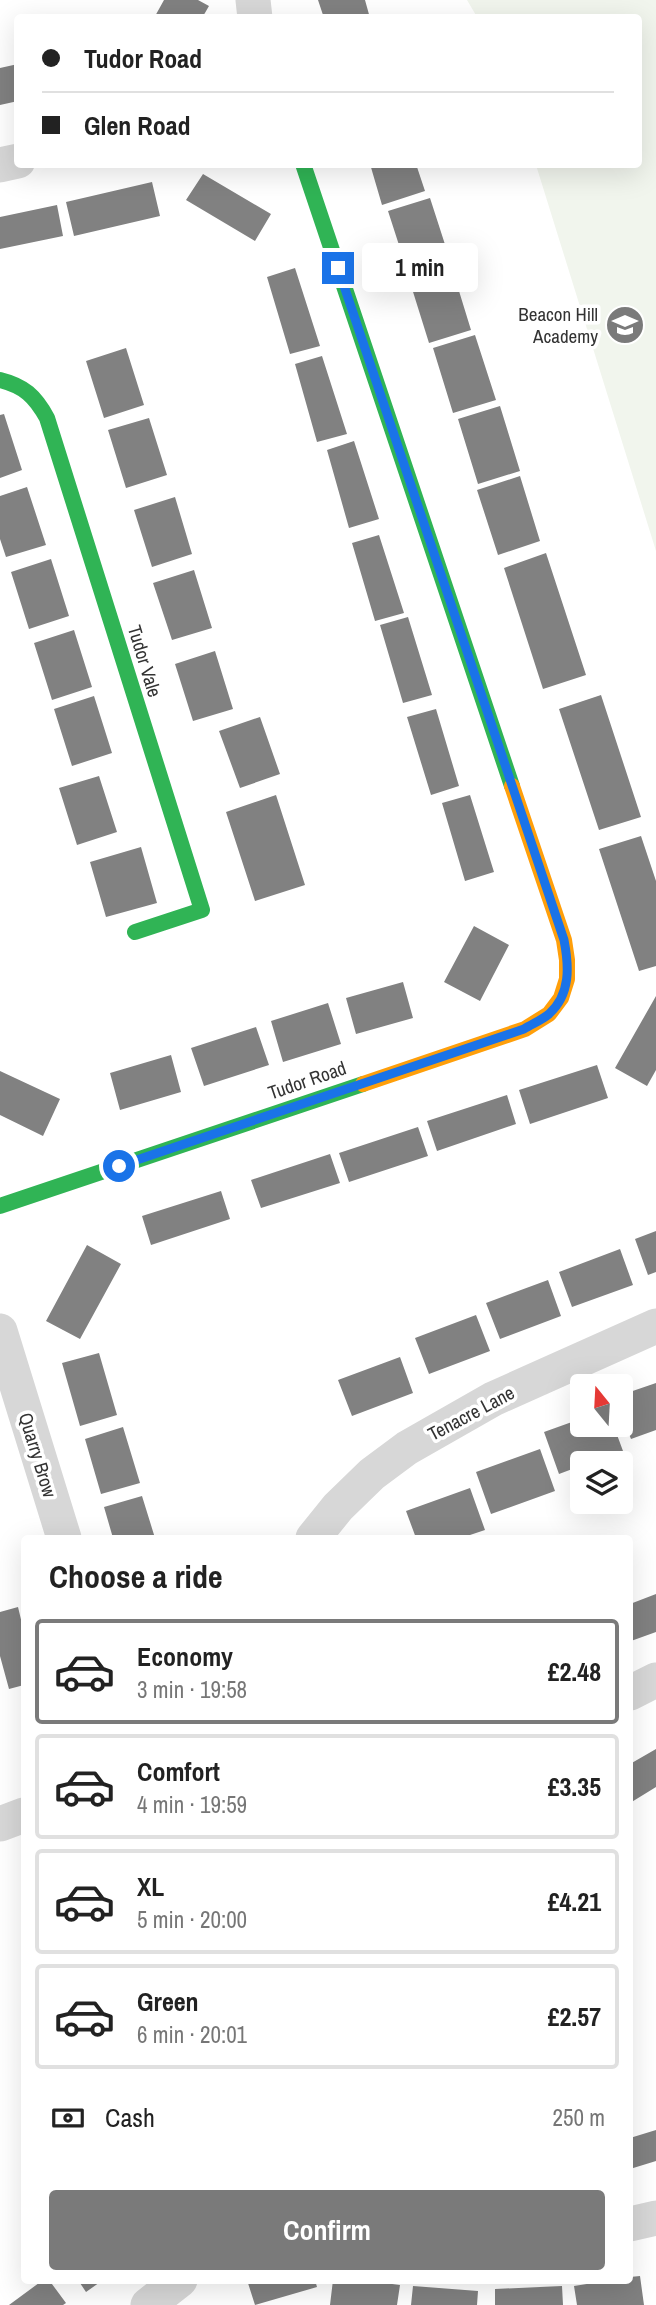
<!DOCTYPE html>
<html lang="en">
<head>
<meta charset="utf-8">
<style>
	body { margin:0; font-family:"Archivo Narrow",sans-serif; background:#f2f2f2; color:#222; height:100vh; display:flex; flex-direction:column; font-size:26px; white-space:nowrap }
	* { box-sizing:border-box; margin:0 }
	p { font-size:23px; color:#767676 }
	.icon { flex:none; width:38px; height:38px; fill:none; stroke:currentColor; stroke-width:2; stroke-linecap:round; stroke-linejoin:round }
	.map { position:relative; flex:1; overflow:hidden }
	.drawer { position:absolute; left:21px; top:1535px; width:612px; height:749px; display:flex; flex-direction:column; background:#fff; border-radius:7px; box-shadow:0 7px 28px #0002 }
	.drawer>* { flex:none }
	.top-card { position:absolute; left:14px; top:14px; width:628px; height:154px; border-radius:7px; box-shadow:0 7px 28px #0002; display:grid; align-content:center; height:154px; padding:0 28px; background:#fff }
	.needle { width:46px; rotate:342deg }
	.fabs { position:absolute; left:570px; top:1374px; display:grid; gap:14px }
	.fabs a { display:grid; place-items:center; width:63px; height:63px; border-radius:7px; background:#fff; box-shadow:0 7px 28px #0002; font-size:35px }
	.end { position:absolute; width:32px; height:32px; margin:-16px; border:9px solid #1a73e8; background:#fff; box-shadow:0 0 0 4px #fff }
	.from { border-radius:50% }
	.bubble { position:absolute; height:49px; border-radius:7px; background:#fff; box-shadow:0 7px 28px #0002; font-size:23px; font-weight:800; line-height:49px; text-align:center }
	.top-card b { display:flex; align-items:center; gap:24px; height:66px; font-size:26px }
	.top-card b+b { border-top:2px solid #e0e0e0 }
	.top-card i { width:18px; height:18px; background:#222 }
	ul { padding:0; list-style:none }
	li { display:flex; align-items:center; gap:21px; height:105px; margin:0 14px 10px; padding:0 14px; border:4px solid #e0e0e0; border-radius:7px }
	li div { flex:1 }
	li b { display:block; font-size:26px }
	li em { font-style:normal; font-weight:800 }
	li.active { border-color:#7a7a7a }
	li>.icon { width:63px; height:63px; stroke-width:1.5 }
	h2 { padding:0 28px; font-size:32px; line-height:84px }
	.pay { display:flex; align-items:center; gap:18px; height:77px; padding:0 28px; font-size:26px }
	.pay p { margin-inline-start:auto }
	.primary-button { display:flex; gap:14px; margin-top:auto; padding:14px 28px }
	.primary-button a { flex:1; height:80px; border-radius:7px; background:#7a7a7a; color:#fff; font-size:28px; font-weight:800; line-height:80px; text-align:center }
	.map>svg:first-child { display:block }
</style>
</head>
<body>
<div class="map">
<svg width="656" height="2305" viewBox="0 0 656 2305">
	<rect width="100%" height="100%" fill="#fff"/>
	<path fill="#f1f5ed" d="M467,0H656V551L536,165L639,164V18L477,17Z"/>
	<path fill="#818181" d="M164,0H198L209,6L202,18H154Z
		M318,0H365L370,18H324Z
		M18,64V101L0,105V68Z
		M370,164H416L425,191L382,205Z
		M203,174L271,214L255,241L186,200Z
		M152,182L160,216L74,236L66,202Z
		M430,198L451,263L409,276L388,211Z
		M57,205L63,236L0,249V217Z
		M451,265L471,330L429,343L409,279Z
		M295,268L320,346L290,354L267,277Z
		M475,335L496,400L453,413L433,348Z
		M126,348L144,405L104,418L86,361Z
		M322,356L347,434L317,442L295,364Z
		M500,406L520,471L478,484L458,419Z
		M4,414L22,470L0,478V415Z
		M149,418L167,475L126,488L108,430Z
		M354,441L379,519L349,528L327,450Z
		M520,476L540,541L498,555L477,490Z
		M27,487L46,545L6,557L0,539V496Z
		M175,497L192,554L152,567L134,510Z
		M379,535L404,613L375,621L352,543Z
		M546,553L586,675L543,689L504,568Z
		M51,559L69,616L29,629L11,572Z
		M194,570L212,628L172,640L153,583Z
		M408,617L432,695L403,703L380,625Z
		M74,630L92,687L52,700L34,643Z
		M215,651L233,709L193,721L175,664Z
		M601,695L641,817L599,830L559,709Z
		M94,696L112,753L72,766L54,709Z
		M436,709L459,786L431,795L407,717Z
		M260,717L280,774L240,788L219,731Z
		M99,776L117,832L77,845L59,788Z
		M276,795L305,885L255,901L226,812Z
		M470,795L494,872L465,881L442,803Z
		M641,836L656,881V966L639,971L599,849Z
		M141,847L157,903L106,917L90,862Z
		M474,926L509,945L480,1001L444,982Z
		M403,982L413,1018L356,1034L346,998Z
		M656,996V1070L647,1086L615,1068Z
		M328,1003L341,1044L283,1062L271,1021Z
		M256,1027L269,1065L204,1086L191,1048Z
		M171,1055L181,1092L120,1110L110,1073Z
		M597,1065L608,1098L530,1124L519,1090Z
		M0,1071L60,1099L43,1136L0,1115Z
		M507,1095L516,1124L437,1151L427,1121Z
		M418,1127L428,1156L349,1182L339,1153Z
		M330,1154L340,1183L261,1208L251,1180Z
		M221,1191L230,1219L151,1245L142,1216Z
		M656,1231V1272L648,1275L635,1239Z
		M87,1245L121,1264L80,1339L46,1321Z
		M620,1249L633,1285L572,1307L559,1272Z
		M548,1280L561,1316L500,1339L486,1303Z
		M476,1315L490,1351L429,1374L415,1338Z
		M99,1353L117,1415L80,1426L62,1363Z
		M400,1357L413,1393L352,1416L338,1380Z
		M656,1383V1430L631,1439L621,1414V1395Z
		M583,1418V1424H613L623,1451L589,1463H583V1465L559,1474L544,1432Z
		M123,1427L140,1483L101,1494L85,1439Z
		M540,1449L555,1491L491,1514L476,1472Z
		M470,1488L485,1530L461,1538H416L406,1511Z
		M142,1496L155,1538H113L104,1507Z
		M656,1594V1632L631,1641L630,1604Z
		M18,1607L24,1632V1685L9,1689L0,1656V1612Z
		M656,1749V1787L630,1803V1764Z
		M656,2130V2161L630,2169V2138Z
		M640,2276L644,2305H577L574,2286L612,2280H630V2277Z
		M43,2280H49L66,2303L63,2305H9Z
		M78,2280H103L86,2292Z
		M247,2280H315L317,2287L255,2305Z
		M333,2280H361L400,2285L397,2305H330Z
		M413,2286L478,2291L477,2305H411Z
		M562,2286L563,2305H495V2289Z"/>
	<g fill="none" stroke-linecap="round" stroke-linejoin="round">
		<path stroke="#d7d7d7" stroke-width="35" d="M253,0L255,18
			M0,165L18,161
			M0,1331L64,1538
			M313,1538L338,1507L372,1474L407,1448L493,1399L656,1326
			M630,1693L656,1680
			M0,1824L24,1815
			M630,2224L656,2218
			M148,2305L180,2280"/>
		<path stroke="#30b455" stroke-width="16" d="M303,164L512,786
			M0,380C24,386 35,396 47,418L202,910L135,932
			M0,1206L363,1084"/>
		<path stroke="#ff9f0a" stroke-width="16" d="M363,1084L525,1029L549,1014L561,998L567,979V960L564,940L512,786"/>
	</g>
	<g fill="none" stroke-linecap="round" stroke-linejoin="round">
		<path stroke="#1a73e8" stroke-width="9" d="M119,1166L524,1029C532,1024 542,1020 549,1014C571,994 569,966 564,940L338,268"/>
	</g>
	<defs>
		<symbol id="school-disc" viewBox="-11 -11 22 22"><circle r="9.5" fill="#7a7a7a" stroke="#fff"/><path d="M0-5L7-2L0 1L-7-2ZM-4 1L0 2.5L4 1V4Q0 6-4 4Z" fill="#fff"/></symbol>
	</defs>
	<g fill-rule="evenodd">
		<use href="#school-disc" x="603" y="303" width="44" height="44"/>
	</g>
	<g text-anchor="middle" stroke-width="7" stroke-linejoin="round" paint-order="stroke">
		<g font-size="19" fill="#333" stroke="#fff" text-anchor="end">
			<text x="598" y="321">Beacon Hill<tspan x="598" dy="22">Academy</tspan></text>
		</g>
		<g font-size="19" fill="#333" stroke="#fff">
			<text transform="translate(145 661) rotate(73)" y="7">Tudor Vale</text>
			<text transform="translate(307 1080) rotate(-19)" y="7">Tudor Road</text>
			<text transform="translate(471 1413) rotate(-28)" y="7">Tenacre Lane</text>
			<text transform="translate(38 1455) rotate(73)" y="7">Quarry Brow</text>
		</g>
	</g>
</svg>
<div class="fabs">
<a><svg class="needle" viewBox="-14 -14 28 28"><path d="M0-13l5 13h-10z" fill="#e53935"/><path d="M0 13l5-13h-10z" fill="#767676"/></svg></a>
<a><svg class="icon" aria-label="layers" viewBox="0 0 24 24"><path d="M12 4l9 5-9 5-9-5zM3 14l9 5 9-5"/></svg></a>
</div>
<i class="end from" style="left:119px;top:1166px"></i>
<i class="end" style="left:338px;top:268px"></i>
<div class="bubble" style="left:362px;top:243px;width:116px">1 min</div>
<div class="top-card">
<b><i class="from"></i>Tudor Road</b>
<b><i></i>Glen Road</b>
</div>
<section class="drawer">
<h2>Choose a ride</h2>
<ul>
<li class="active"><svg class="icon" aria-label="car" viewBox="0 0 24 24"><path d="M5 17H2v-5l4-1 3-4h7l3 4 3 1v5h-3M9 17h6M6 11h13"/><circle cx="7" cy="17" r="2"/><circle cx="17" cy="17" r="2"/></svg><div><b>Economy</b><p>3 min · 19:58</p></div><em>£2.48</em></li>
<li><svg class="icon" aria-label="car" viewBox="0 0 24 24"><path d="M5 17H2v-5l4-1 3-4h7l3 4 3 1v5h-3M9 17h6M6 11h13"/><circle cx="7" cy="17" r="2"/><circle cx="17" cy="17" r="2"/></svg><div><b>Comfort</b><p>4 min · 19:59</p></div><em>£3.35</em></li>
<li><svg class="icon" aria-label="car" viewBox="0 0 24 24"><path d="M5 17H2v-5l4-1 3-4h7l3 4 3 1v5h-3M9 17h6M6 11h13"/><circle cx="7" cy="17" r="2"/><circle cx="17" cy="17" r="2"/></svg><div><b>XL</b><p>5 min · 20:00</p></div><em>£4.21</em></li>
<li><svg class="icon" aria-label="car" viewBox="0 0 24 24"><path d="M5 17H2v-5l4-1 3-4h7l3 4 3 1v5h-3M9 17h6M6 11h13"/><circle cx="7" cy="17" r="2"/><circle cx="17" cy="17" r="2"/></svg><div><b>Green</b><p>6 min · 20:01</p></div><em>£2.57</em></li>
</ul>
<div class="pay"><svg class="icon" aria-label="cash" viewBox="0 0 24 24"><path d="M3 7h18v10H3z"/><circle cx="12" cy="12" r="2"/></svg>Cash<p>250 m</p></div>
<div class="primary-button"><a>Confirm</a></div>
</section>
</div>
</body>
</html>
